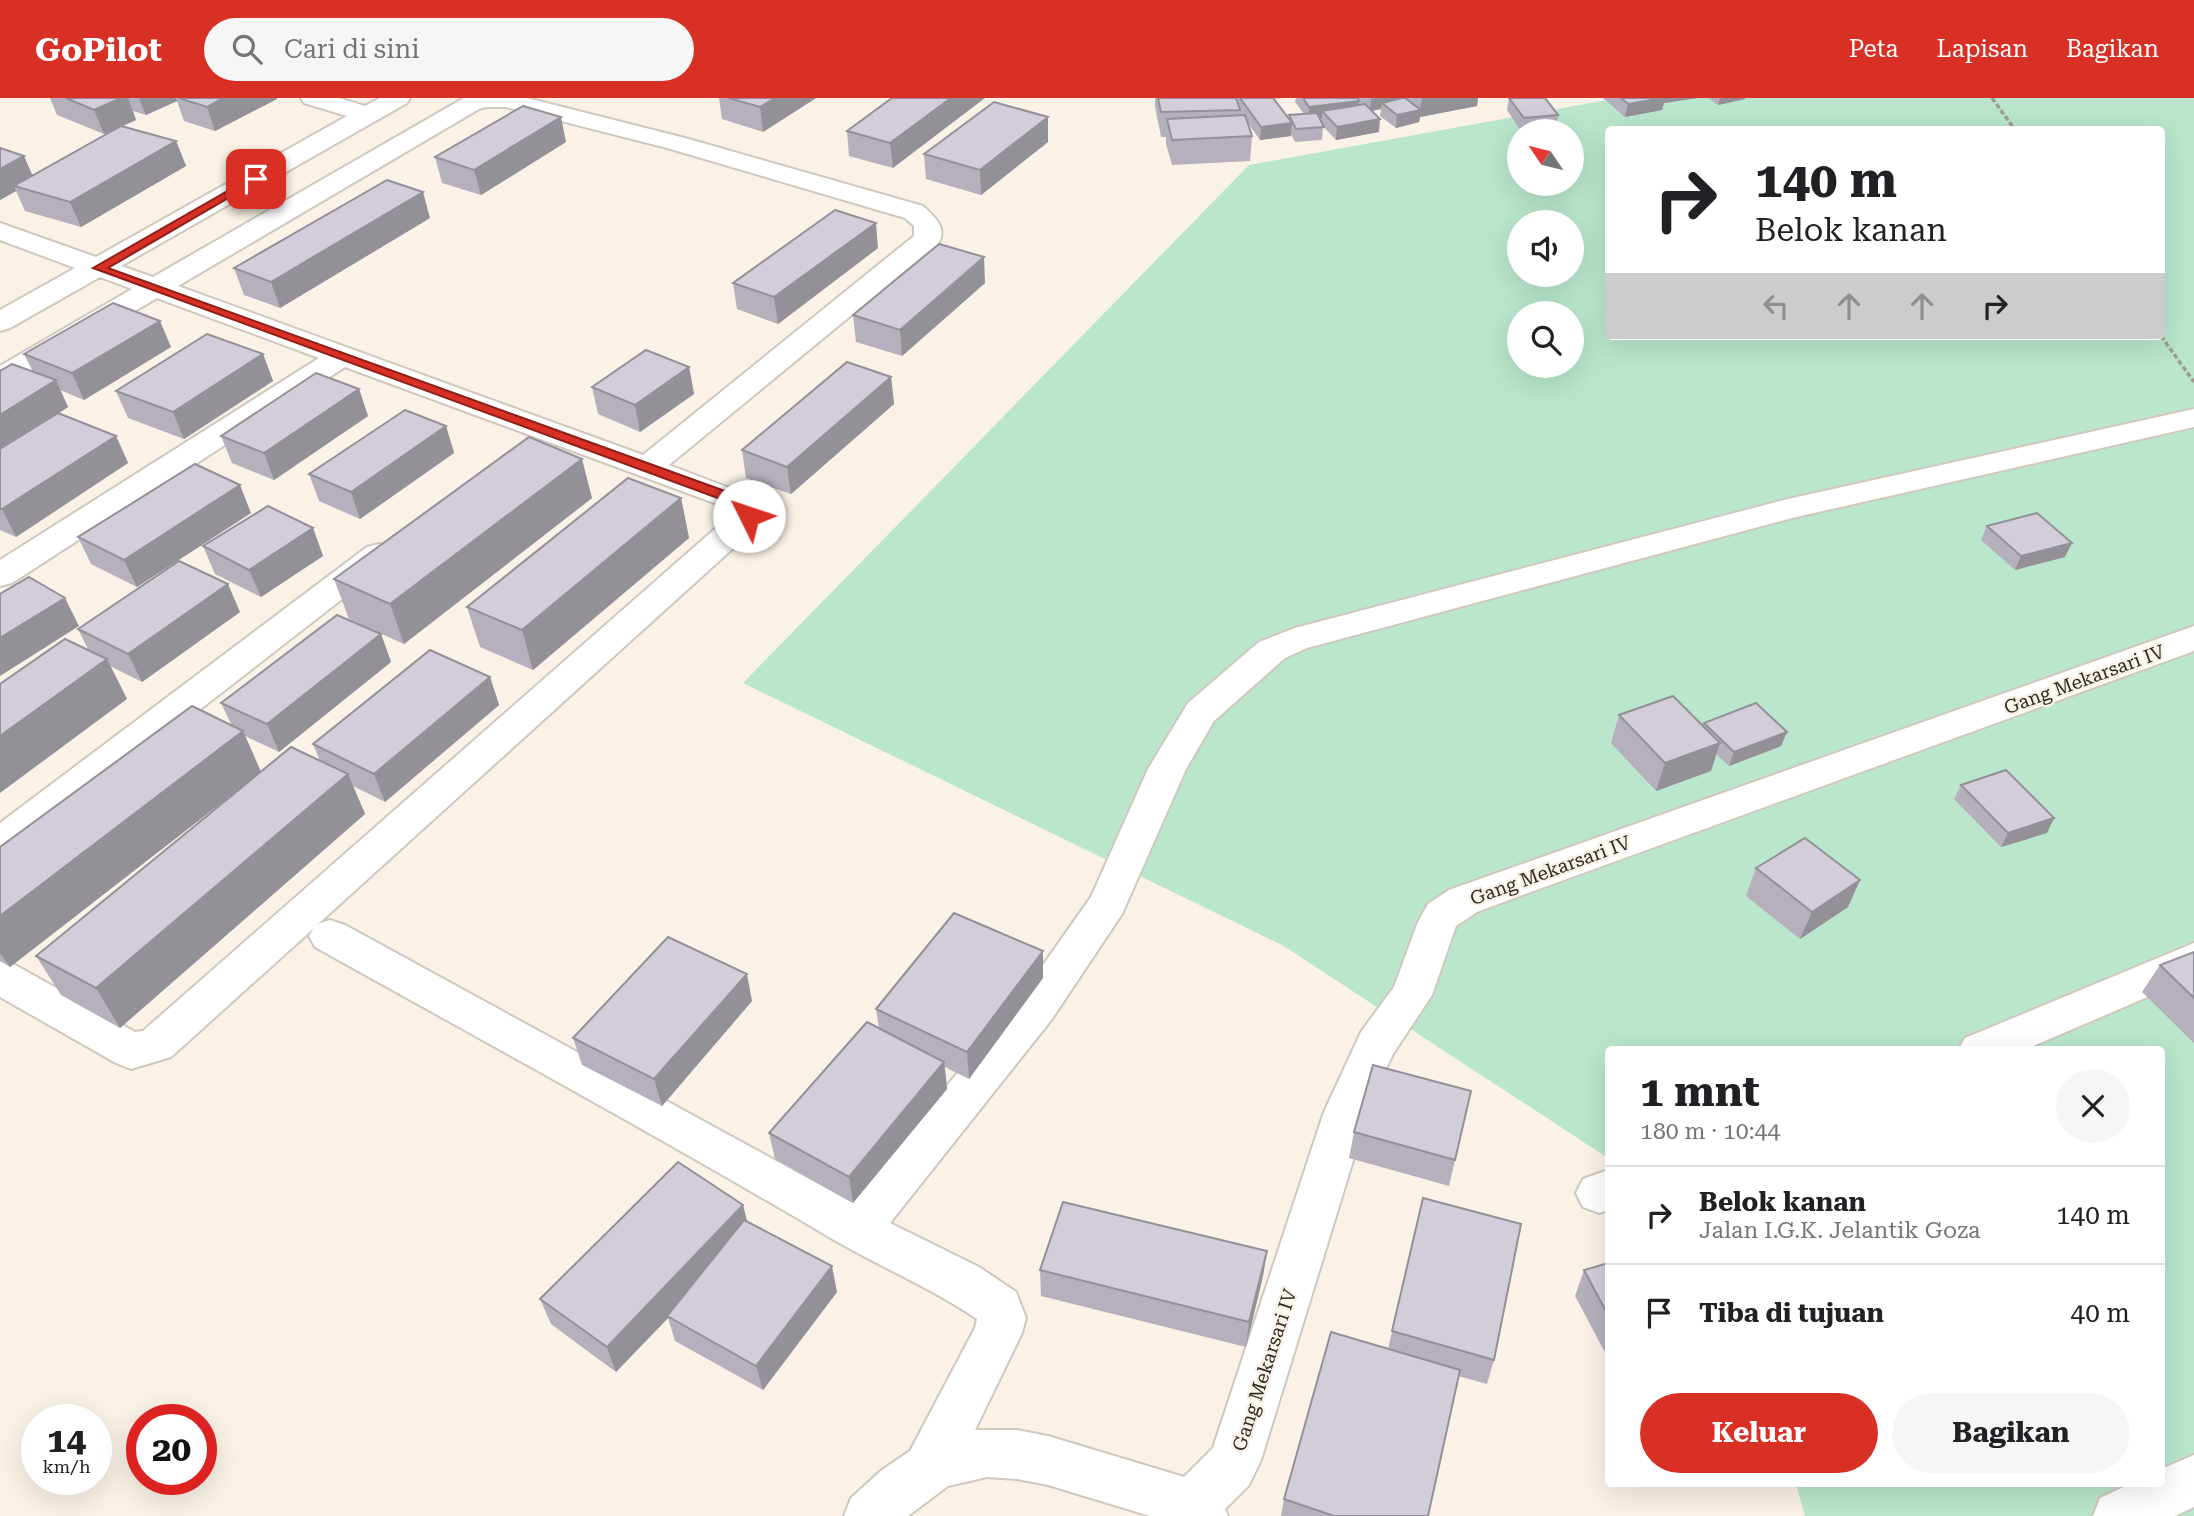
<!DOCTYPE html>
<html lang="id">
<meta charset="utf-8">
<style>
body{margin:0;font-family:"Roboto Serif",serif;background:#f6f6f6;color:#202124;height:100vh;display:flex;flex-direction:column;font-size:26px;white-space:nowrap}
*{box-sizing:border-box;margin:0}
p{font-size:23px;color:#757577}
.icon{flex:none;width:38px;height:38px;fill:none;stroke:currentColor;stroke-width:2;stroke-linecap:round;stroke-linejoin:round}
.map{position:relative;flex:1;overflow:hidden}
.side{position:absolute;left:1605px;top:948px;width:560px;height:441px;display:flex;flex-direction:column;background:#fff;border-radius:7px;box-shadow:0 7px 28px #0002}
.side>*{flex:none}
.hud{position:absolute;left:1605px;top:28px;width:560px;height:214px;border-radius:7px;box-shadow:0 7px 28px #0002;background:#fff;color:#202124;overflow:hidden}
.needle{width:46px;rotate:305deg}
.tools{position:absolute;left:1507px;top:21px;display:grid;gap:14px}
.tools a{display:grid;place-items:center;width:77px;height:77px;border-radius:50%;background:#fff;box-shadow:0 7px 28px #0002;font-size:35px}
.speed{position:absolute;left:21px;top:1306px;display:flex;gap:14px;font-size:35px;font-weight:700;text-align:center}
.speed>*{display:grid;place-content:center;width:91px;height:91px;border-radius:50%;background:#fff;box-shadow:0 7px 28px #0002;line-height:1}
.speed small{font-size:18px;font-weight:400}
.speed .limit{border:10px solid #d22;background:#fff;color:#111}
.pin{position:absolute;display:grid;place-items:center;width:60px;height:60px;color:#fff;margin:-30px;border-radius:14px;box-shadow:0 4px 10px #0006}
.me{position:absolute;width:77px;margin:-38px;rotate:311deg;stroke-linejoin:round;filter:drop-shadow(0 0 5px #0008)}
.turn{display:flex;align-items:center;gap:24px;height:147px;padding:0 35px;font-size:32px}
.turn .icon{width:91px;height:91px;stroke-width:2.5}
.turn b{display:block;font-size:49px;line-height:60px}
.lanes{display:flex;align-items:center;height:66px;padding:0 35px;background:#0003;justify-content:center;gap:35px;direction:ltr}
.lanes .off{opacity:.35}
.round{display:grid;place-items:center;flex:none;width:74px;height:74px;border-radius:37px;background:#f6f6f6}
.summary{display:flex;align-items:center;justify-content:space-between;height:119px;padding:0 35px}
h1{font-size:42px;font-weight:700;line-height:52px}
.primary-button{display:flex;gap:14px;margin-top:auto;padding:14px 35px}
.primary-button a{flex:1;height:80px;border-radius:42px;background:#d93025;color:#fff;font-size:28px;font-weight:700;line-height:80px;text-align:center}
.primary-button a+a{background:#f6f6f6;color:#202124}
ul{padding:0;list-style:none}
li{display:flex;align-items:center;gap:21px;height:98px;padding:0 35px;border-top:2px solid #e0e0e0}
li div{flex:1}
li b{display:block;font-size:26px}
li em{font-style:normal}
header{display:flex;align-items:center;gap:42px;box-sizing:border-box;height:98px;padding:0 35px;background:#d93025;color:#fff}
header strong{font-size:33px}
nav{display:flex;gap:38px;margin-inline-start:auto;font-size:24px}
.search{width:490px;height:63px;background:#f6f6f6;display:flex;align-items:center;gap:18px;box-sizing:border-box;padding:0 24px;border-radius:38px;color:#757577;font-size:26px}
.map>svg:first-child{display:block}
.green{fill:#b9e6cd;fill-rule:evenodd}
.lines{fill:none;stroke-linecap:round;stroke-linejoin:round}
.minor-casing{stroke:#d0c8bc;stroke-width:4}
.path{stroke:#a29d94;stroke-width:3.5;stroke-dasharray:5 2.5;stroke-linecap:butt}
.minor{fill:#fff;fill-rule:evenodd}
.wall{fill:#b5b0bb}
.shaded-wall{fill:#939098}
.building{fill:#d2cdd9;stroke:#939098;stroke-width:2}
.route{fill:#d93025;stroke:#8d1f18;stroke-width:2}
.labels{text-anchor:middle;stroke-width:5;stroke-linejoin:round;paint-order:stroke}
.street-label{font-size:19px;fill:#2c2a25;stroke:#faf2e6}
</style>
<header>
<strong>GoPilot</strong>
<div class="search"><svg class="icon" aria-label="search" viewBox="0 0 24 24"><circle cx="10" cy="10" r="6"/><path d="M15 15l6 6"/></svg>Cari di sini</div>
<nav><a>Peta</a><a>Lapisan</a><a>Bagikan</a></nav>
</header>
<div class="map">
<svg width="2194" height="1418" viewBox="0 0 2194 1418">
<rect width="100%" height="100%" fill="#faf2e6"/>
<!-- green -->
<path class="green" d="M1618,0H2194V1418H1805L1796,1386H2161V952H1608V1060L1282,847L743,585L1249,67ZM1608,32H2161V238H1608ZM1519,33H1572V86H1519ZM1519,124H1572V177H1519ZM1519,215H1572V268H1519Z"/>
<g class="lines">
<!-- minor casing -->
<g class="minor-casing">
<g id="minor">
<path d="M301,0H339L365,8L380,0H410L407,5L121,168L153,179L464,0H527L685,40L923,108C935,119 948,130 938,146L669,367L761,402C767,411 767,416 761,425L318,826L330,822L345,827L851,1104L1022,897L1091,799L1148,671L1188,605L1259,544L1295,530L1788,401L2194,311V329L1792,420L1307,550L1285,560L1214,623L1186,671L1122,816L1052,921L890,1125L979,1169L1016,1194L1026,1220L1022,1235L975,1332H1017L1048,1338L1184,1379L1213,1350L1324,1014L1361,934L1394,889L1418,824L1428,806L1449,792L2194,528V553L1506,803L1477,814L1456,828L1432,897L1393,956L1382,979L1368,1014L1261,1362L1249,1387L1225,1411L1228,1418H1150L1048,1387L1017,1381L987,1379L948,1388L908,1418H844L851,1400L882,1372L910,1353L975,1230L977,1221C930,1189 878,1168 829,1139C660,1039 487,945 315,849L309,838L314,830L171,959L131,971L116,965L0,899V863L15,867L135,934L143,933L733,415L728,410L345,269L12,485L0,488V462L319,260L157,200L11,286L0,289V268L132,191L100,179L10,230L0,233V212L75,170L0,142V125L96,159L347,18L304,5ZM486,9H506L667,50L905,120L914,128V138L643,357L178,188L479,11Z"/>
<path d="M379,446L391,449L396,456L391,463L14,756L0,760V725L367,449Z"/>
<path d="M2194,845V879L2024,952H1958L1965,940Z"/>
<path d="M1608,1072V1112L1599,1115L1583,1109L1576,1095L1583,1081Z"/>
<path d="M2194,1357V1409L2175,1418H2093L2100,1400L2130,1386H2161V1371Z"/>
</g>
</g>
<!-- path -->
<g class="path">
<path d="M1992,0L2015,32"/>
<path d="M2161,238L2194,284"/>
</g>
<!-- minor -->
<use href="#minor" class="minor"/>
</g>
<!-- wall -->
<g class="wall">
<path d="M50,0H277V1L215,33L184,23L177,3L146,17L133,13L136,22L123,28L176,43L186,68L81,129L25,113L16,93L0,102V50L33,77L113,32L104,36L57,17Z"/>
<path d="M719,0H816L763,34L722,21Z"/>
<path d="M892,0L893,70L849,58L847,33Z"/>
<path d="M1155,0H1236L1237,2V0H1284L1274,1L1289,21V17L1304,16L1295,4L1296,0H1397V1L1400,0H1478L1477,8L1420,19L1419,24L1396,30L1380,18L1381,11L1372,13L1379,34L1336,42L1323,28L1322,42L1295,44L1291,36V38L1260,42L1247,24L1252,38L1250,63L1172,67L1166,46V39H1161L1155,8Z"/>
<path d="M1509,0L1558,17L1556,30L1521,33L1507,12Z"/>
<path d="M1603,0H1698L1664,5L1662,12L1625,19Z"/>
<path d="M1708,0H1745V1L1718,7Z"/>
<path d="M1048,19V44L981,97L926,81L924,56Z"/>
<path d="M566,44L481,97L442,85L435,59Z"/>
<path d="M430,120L280,210L244,197L234,170Z"/>
<path d="M878,150L778,226L737,211L733,185Z"/>
<path d="M985,185L902,258L856,244L853,217Z"/>
<path d="M171,249L84,302L60,292L68,309L58,316L116,338L128,365L16,439L0,432V273L33,274L24,256Z"/>
<path d="M263,256L273,283L184,341L128,320L116,293Z"/>
<path d="M689,269L694,296L640,334L598,316L592,289Z"/>
<path d="M891,279L894,306L791,396L746,380L742,352Z"/>
<path d="M359,291L368,318L274,382L232,365L221,338Z"/>
<path d="M446,328L454,355L360,421L319,403L309,376Z"/>
<path d="M592,400L404,546L349,521L334,481Z"/>
<path d="M681,400L689,440L533,572L480,549L467,509Z"/>
<path d="M251,415L137,489L91,466L78,439Z"/>
<path d="M1987,428L2065,459L2015,472L1981,442Z"/>
<path d="M313,430L323,458L261,499L215,476L203,448Z"/>
<path d="M240,514L142,584L110,568L127,601L89,553L78,531Z"/>
<path d="M381,536L391,564L279,654L245,638L261,674L10,869L0,863V749L232,628L221,605Z"/>
<path d="M490,579L499,607L385,704L353,688L365,716L120,930L61,897L36,858L320,663L313,646Z"/>
<path d="M1619,617L1703,628L1704,625L1787,634L1781,648L1729,668L1716,656L1711,673L1656,693L1611,645Z"/>
<path d="M1961,687L2054,720L2047,735L2001,749L1954,701Z"/>
<path d="M1756,770L1860,782L1848,809L1800,841L1746,798Z"/>
<path d="M2194,854V945L2142,894L2160,867Z"/>
<path d="M1043,880L969,981L945,969L947,991L853,1105L775,1061L769,1035L879,930L876,911Z"/>
<path d="M752,903L662,1008L582,967L573,940Z"/>
<path d="M1471,993L1449,1088L1349,1060L1354,1034Z"/>
<path d="M1423,1100L1494,1262L1487,1286L1458,1278L1428,1418H1281L1284,1401L1388,1251Z"/>
<path d="M743,1107L747,1123L837,1194L763,1292L675,1243L668,1220L616,1274L551,1226L540,1201Z"/>
<path d="M1267,1153L1263,1178L1246,1249L1041,1198L1040,1172Z"/>
<path d="M1608,1165V1260L1575,1198L1584,1172Z"/>
</g>
<!-- shaded-wall -->
<g class="shaded-wall">
<path d="M121,0H128L136,22L104,36L94,12Z"/>
<path d="M139,0H176L177,3L146,17Z"/>
<path d="M223,0H277V1L215,33L207,9Z"/>
<path d="M775,0H816L763,34L760,9Z"/>
<path d="M951,0H985L893,70L890,45Z"/>
<path d="M1375,0H1397L1396,8L1382,5L1381,11L1370,13L1371,1Z"/>
<path d="M1422,0H1478L1477,8L1420,19L1419,24L1396,30L1397,17L1420,12Z"/>
<path d="M1663,0H1698L1664,5L1662,12L1625,19L1628,6Z"/>
<path d="M1720,0H1745V1L1718,7Z"/>
<path d="M1359,3L1358,15L1322,13V20L1308,21L1309,9Z"/>
<path d="M561,19L566,44L481,97L474,72Z"/>
<path d="M1048,19V44L981,97L980,72Z"/>
<path d="M1380,21L1379,34L1336,42L1337,29Z"/>
<path d="M1292,25L1291,38L1260,42L1261,29Z"/>
<path d="M176,43L186,68L81,129L70,104Z"/>
<path d="M24,58L35,83L14,88L16,93L0,102V71Z"/>
<path d="M423,94L430,120L280,210L271,184Z"/>
<path d="M876,125L878,150L778,226L774,199Z"/>
<path d="M984,159L985,185L902,258L900,232Z"/>
<path d="M160,223L171,249L84,302L72,275Z"/>
<path d="M263,256L273,283L184,341L173,314Z"/>
<path d="M689,269L694,296L640,334L635,307Z"/>
<path d="M891,279L894,306L791,396L787,369Z"/>
<path d="M56,282L68,309L0,352V317Z"/>
<path d="M359,291L368,318L274,382L264,355Z"/>
<path d="M446,328L454,355L360,421L351,394Z"/>
<path d="M116,338L128,365L16,439L2,411Z"/>
<path d="M582,361L592,400L404,546L390,506Z"/>
<path d="M240,387L251,415L137,489L124,462Z"/>
<path d="M681,400L689,440L533,572L522,532Z"/>
<path d="M313,430L323,458L261,499L249,472Z"/>
<path d="M2072,445L2065,459L2015,472L2021,458Z"/>
<path d="M228,486L240,514L142,584L128,556Z"/>
<path d="M65,500L79,528L0,578V540Z"/>
<path d="M381,536L391,564L279,654L267,626Z"/>
<path d="M107,561L127,601L0,695V638Z"/>
<path d="M490,579L499,607L385,704L374,676Z"/>
<path d="M243,633L261,674L10,869L0,855V818Z"/>
<path d="M1787,634L1781,648L1729,668L1734,654Z"/>
<path d="M1720,645L1711,673L1656,693L1665,665Z"/>
<path d="M348,676L365,716L120,930L96,890Z"/>
<path d="M2054,720L2047,735L2001,749L2008,735Z"/>
<path d="M1860,782L1848,809L1800,841L1812,814Z"/>
<path d="M1043,853V880L969,981L967,954Z"/>
<path d="M747,876L752,903L662,1008L654,981Z"/>
<path d="M944,964L947,991L853,1105L849,1079Z"/>
<path d="M743,1107L749,1133L667,1218L668,1220L616,1274L607,1249Z"/>
<path d="M1267,1153L1263,1178L1246,1249L1249,1224Z"/>
<path d="M832,1168L837,1194L763,1292L756,1268Z"/>
</g>
<!-- building -->
<g class="building">
<path d="M66,0H121L94,12Z"/>
<path d="M179,0H223L207,9Z"/>
<path d="M729,0H775L760,9Z"/>
<path d="M892,0H951L890,45L847,33Z"/>
<path d="M1158,0H1236L1240,12L1161,14Z"/>
<path d="M1240,0H1273L1292,25L1261,29Z"/>
<path d="M1303,0H1357L1359,3L1309,9Z"/>
<path d="M1402,0H1405L1421,12L1397,17L1382,5Z"/>
<path d="M1509,0H1545L1558,17L1524,20Z"/>
<path d="M1621,0H1664L1628,6Z"/>
<path d="M994,4L1048,19L980,72L924,56Z"/>
<path d="M1365,6L1380,21L1337,29L1322,13Z"/>
<path d="M523,8L561,19L474,72L435,59Z"/>
<path d="M1317,15L1324,29L1296,31L1289,17Z"/>
<path d="M1245,17L1252,38L1172,42L1167,21Z"/>
<path d="M121,28L176,43L70,104L14,88Z"/>
<path d="M0,50L24,58L0,71Z"/>
<path d="M387,82L423,94L271,184L234,170Z"/>
<path d="M835,112L876,125L774,199L733,185Z"/>
<path d="M939,146L984,159L900,232L853,217Z"/>
<path d="M113,205L160,223L72,275L24,256Z"/>
<path d="M207,236L263,256L173,314L116,293Z"/>
<path d="M646,252L689,269L635,307L592,289Z"/>
<path d="M847,264L891,279L787,369L742,352Z"/>
<path d="M12,266L56,282L0,317V273Z"/>
<path d="M316,275L359,291L264,355L221,338Z"/>
<path d="M405,312L446,328L351,394L309,376Z"/>
<path d="M58,315L116,338L2,411H0V351Z"/>
<path d="M529,339L582,361L390,506L334,481Z"/>
<path d="M195,366L240,387L124,462L78,439Z"/>
<path d="M628,380L681,400L522,532L467,509Z"/>
<path d="M268,408L313,430L249,472L203,448Z"/>
<path d="M2037,415L2072,445L2021,458L1987,428Z"/>
<path d="M179,463L228,486L128,556L78,531Z"/>
<path d="M29,479L65,500L0,540V496Z"/>
<path d="M337,517L381,536L267,626L221,605Z"/>
<path d="M65,541L107,561L0,638V586Z"/>
<path d="M430,552L490,579L374,676L313,646Z"/>
<path d="M1673,598L1720,645L1665,665L1619,617Z"/>
<path d="M1756,605L1787,634L1734,654L1704,625Z"/>
<path d="M192,608L243,633L0,818V749Z"/>
<path d="M291,649L348,676L96,890L36,858Z"/>
<path d="M2006,672L2054,720L2008,735L1961,687Z"/>
<path d="M1805,740L1860,782L1812,814L1756,770Z"/>
<path d="M954,815L1043,853L967,954L876,911Z"/>
<path d="M668,839L747,876L654,981L573,940Z"/>
<path d="M2194,854V900L2160,867Z"/>
<path d="M867,924L944,964L849,1079L769,1035Z"/>
<path d="M1373,967L1471,993L1455,1062L1354,1034Z"/>
<path d="M678,1064L743,1107L607,1249L540,1201Z"/>
<path d="M1423,1100L1521,1126L1494,1262L1392,1233Z"/>
<path d="M1063,1104L1267,1153L1249,1224L1040,1172Z"/>
<path d="M744,1122L832,1168L756,1268L667,1218Z"/>
<path d="M1608,1165V1217L1584,1172Z"/>
<path d="M1331,1234L1460,1272L1428,1418H1334L1284,1401Z"/>
</g>
<!-- route -->
<path class="route" d="M252,79L261,81L108,170L744,400L755,409L754,421H744L742,411L734,406L93,170Z"/>
<g class="labels">
<!-- street labels -->
<g class="street-label">
<text transform="translate(2084 581) rotate(-20)" y="7">Gang Mekarsari IV</text>
<text transform="translate(1550 772) rotate(-20)" y="7">Gang Mekarsari IV</text>
<text transform="translate(1264 1272) rotate(-72)" y="7">Gang Mekarsari IV</text>
</g>
</g>
</svg>
<div class="tools">
<a><svg class="needle" viewBox="-14 -14 28 28"><path d="M0-13l5 13h-10z" fill="#e53935"/><path d="M0 13l5-13h-10z" fill="#757577"/></svg></a>
<a><svg class="icon" aria-label="sound" viewBox="0 0 24 24"><path d="M4 9h4l5-4v14l-5-4H4zM17 9q2 3 0 6"/></svg></a>
<a><svg class="icon" aria-label="search" viewBox="0 0 24 24"><circle cx="10" cy="10" r="6"/><path d="M15 15l6 6"/></svg></a>
</div>
<div class="speed"><div>14<small>km/h</small></div><div class="limit">20</div></div>
<div class="pin" style="left:256px;top:81px;background:#d93025"><svg class="icon" aria-label="arrive" viewBox="0 0 24 24"><path d="M6 21V4h12l-3 4 3 4H6"/></svg></div>
<svg class="me" style="left:749px;top:418px" viewBox="-20 -20 40 40"><circle r="19" fill="#fff"/><path d="M0-13L10 11 0 6-10 11z" fill="#d93025"/></svg>
<div class="hud">
<div class="turn"><svg class="icon" aria-label="right" viewBox="0 0 24 24"><path d="M7 20v-9h11M14 6l5 5-5 5"/></svg><div><b>140 m</b>Belok kanan</div></div>
<div class="lanes"><svg class="icon off" aria-label="left" viewBox="0 0 24 24"><path d="M17 20v-9H6M10 6l-5 5 5 5"/></svg><svg class="icon off" aria-label="ahead" viewBox="0 0 24 24"><path d="M12 20V5M6 11l6-6 6 6"/></svg><svg class="icon off" aria-label="ahead" viewBox="0 0 24 24"><path d="M12 20V5M6 11l6-6 6 6"/></svg><svg class="icon" aria-label="right" viewBox="0 0 24 24"><path d="M7 20v-9h11M14 6l5 5-5 5"/></svg></div>
</div>
<section class="side">
<div class="summary"><div><h1>1 mnt</h1><p>180 m · 10:44</p></div><a class="round"><svg class="icon" aria-label="close" viewBox="0 0 24 24"><path d="M6 6l12 12M18 6L6 18"/></svg></a></div>
<ul>
<li><svg class="icon" aria-label="right" viewBox="0 0 24 24"><path d="M7 20v-9h11M14 6l5 5-5 5"/></svg><div><b>Belok kanan</b><p>Jalan I.G.K. Jelantik Goza</p></div><em>140 m</em></li>
<li><svg class="icon" aria-label="arrive" viewBox="0 0 24 24"><path d="M6 21V4h12l-3 4 3 4H6"/></svg><div><b>Tiba di tujuan</b></div><em>40 m</em></li>
</ul>
<div class="primary-button"><a>Keluar</a><a>Bagikan</a></div>
</section>
</div>
